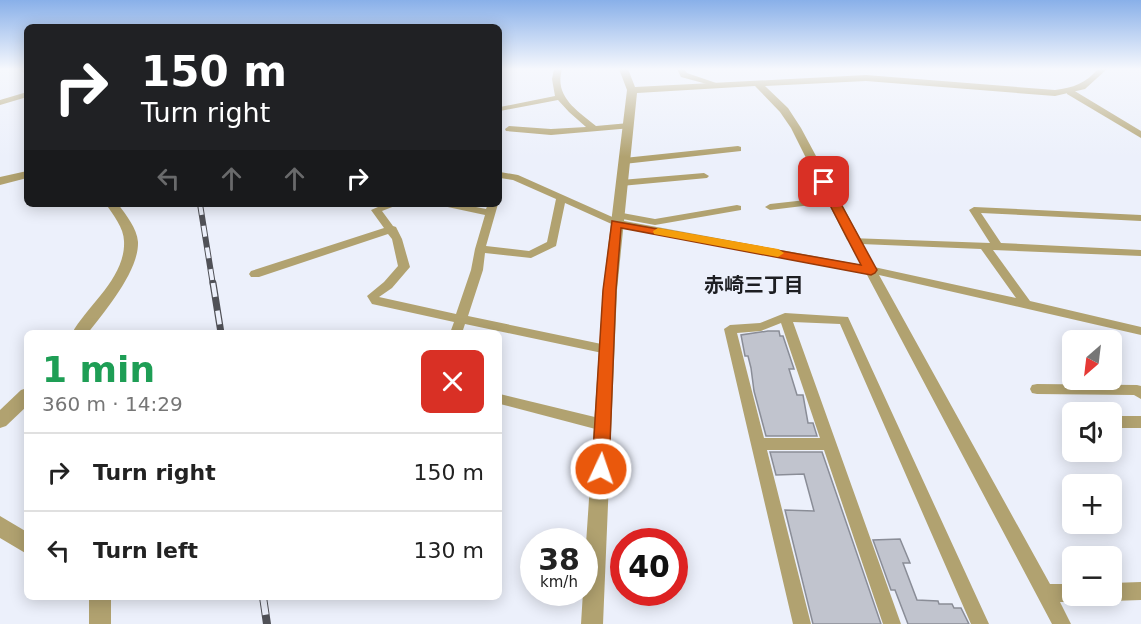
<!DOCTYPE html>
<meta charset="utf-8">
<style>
body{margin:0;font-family:"DejaVu Sans","Noto Sans JP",sans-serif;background:#f6f6f6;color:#222;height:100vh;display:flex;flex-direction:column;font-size:22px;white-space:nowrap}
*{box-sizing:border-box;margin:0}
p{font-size:20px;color:#767676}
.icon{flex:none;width:33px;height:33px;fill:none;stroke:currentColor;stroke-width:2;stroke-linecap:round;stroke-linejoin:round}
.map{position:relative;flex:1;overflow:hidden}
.sheet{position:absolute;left:24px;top:330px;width:478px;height:270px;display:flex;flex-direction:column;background:#fff;border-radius:9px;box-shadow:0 3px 15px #0003}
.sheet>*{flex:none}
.hud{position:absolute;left:24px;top:24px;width:478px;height:183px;border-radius:9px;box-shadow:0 3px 15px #0003;background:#202124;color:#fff;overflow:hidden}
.needle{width:39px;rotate:208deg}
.controls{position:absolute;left:1062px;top:330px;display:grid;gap:12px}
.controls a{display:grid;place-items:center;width:60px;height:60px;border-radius:9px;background:#fff;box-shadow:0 3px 15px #0003;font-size:30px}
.speed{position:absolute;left:520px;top:528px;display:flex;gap:12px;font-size:30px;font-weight:700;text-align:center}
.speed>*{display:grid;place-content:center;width:78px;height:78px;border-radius:50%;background:#fff;box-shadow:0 3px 15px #0003;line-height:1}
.speed small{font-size:15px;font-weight:400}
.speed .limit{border:9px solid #d22;background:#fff;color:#111}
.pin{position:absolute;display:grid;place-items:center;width:51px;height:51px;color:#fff;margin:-26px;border-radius:12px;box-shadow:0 3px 9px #0006}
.me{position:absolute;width:66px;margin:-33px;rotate:3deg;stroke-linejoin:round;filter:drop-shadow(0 0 4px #0008)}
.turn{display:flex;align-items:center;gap:21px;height:126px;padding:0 18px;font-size:27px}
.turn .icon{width:78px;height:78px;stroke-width:2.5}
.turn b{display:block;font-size:42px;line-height:51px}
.lanes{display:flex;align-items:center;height:57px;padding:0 18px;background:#0003;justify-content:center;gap:30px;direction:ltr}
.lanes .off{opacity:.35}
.round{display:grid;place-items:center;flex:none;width:63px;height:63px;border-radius:9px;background:#f6f6f6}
.head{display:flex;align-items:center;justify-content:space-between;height:102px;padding:0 18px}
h1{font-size:36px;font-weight:700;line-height:45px;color:#1e9e55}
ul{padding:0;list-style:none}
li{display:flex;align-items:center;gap:18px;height:78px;padding:0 18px;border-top:2px solid #e0e0e0}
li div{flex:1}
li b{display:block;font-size:22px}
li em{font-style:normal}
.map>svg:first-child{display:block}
.building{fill:#c1c4ce;stroke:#8a8d97;stroke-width:1.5}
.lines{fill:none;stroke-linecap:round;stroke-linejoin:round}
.minor{fill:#b1a270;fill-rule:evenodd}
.tertiary{fill:#b1a270;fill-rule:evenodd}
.rail-far2-casing{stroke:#505157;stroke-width:6}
.rail-far1-casing{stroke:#505157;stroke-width:7}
.rail-casing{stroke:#505157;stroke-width:8}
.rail-far2{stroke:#ecf0fb;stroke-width:4;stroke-dasharray:11;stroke-linecap:butt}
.rail-far1{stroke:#ecf0fb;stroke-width:4.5;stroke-dasharray:14;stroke-linecap:butt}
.rail{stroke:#ecf0fb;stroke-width:6;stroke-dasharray:18;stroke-linecap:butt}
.route{fill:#ea580c;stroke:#983908;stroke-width:1.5}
.slow{fill:#f59e0b}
.labels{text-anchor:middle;stroke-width:4.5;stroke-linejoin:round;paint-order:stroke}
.neighbourhood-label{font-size:20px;font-weight:bold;fill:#1d1e22;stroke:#ecf0fb}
</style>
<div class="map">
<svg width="1141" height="624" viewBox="0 0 1141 624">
<rect width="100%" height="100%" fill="#ecf0fb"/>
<!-- building -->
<g class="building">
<path d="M768,331H779L780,336H783L794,369H789L797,395H803L808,423H813L817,436H766L754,391L751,368L748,356H745L741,335Z"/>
<path d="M770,452H822L881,624H813L785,510L814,511L804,474L776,475Z"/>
<path d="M900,539L910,563H903L917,600L938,601L939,604H952L954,608H961L969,624H908L895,590H891L873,540Z"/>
</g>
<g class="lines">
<!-- minor -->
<g class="minor">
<path d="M18,69H26L27,75Z"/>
<path d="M554,69H562C554,97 577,110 596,126L629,123L633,126L632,128L551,135L506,131L505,129L509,126L551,129L586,127L569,112L558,100L500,111V107L555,96L552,79Z"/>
<path d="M677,69H684L687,73L722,85L718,87L681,77Z"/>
<path d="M1067,90H1073L1141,131V138L1067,94Z"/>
<path d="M27,92V97L0,105V100Z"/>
<path d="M738,146L741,147V151L624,164L619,161L624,158Z"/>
<path d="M500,172L518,175L619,220L862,265L849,240L850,238L990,243L969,210L974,207L1141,215V221L981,213L1001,243L1141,250V256L993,250L1030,301L1141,327V335L879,275L1050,584H1072V596H1080L1078,599L1072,602H1060L1071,624H1052L866,273L616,226L565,203L556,246L531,258L485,253L483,270L468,316L611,346L613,349L611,352L607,354L465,324L462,333H450L454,322L372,304L367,296L384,282L398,266L392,239L388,234L259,277H251L249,274L251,271L384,228L371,210L385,204H400L382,211L393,226L396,227L402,239L410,267L392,288L379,297L456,314L471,270L475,249L485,215L443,206L441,204H461L486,209L488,204H498L486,246L529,251L547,242L556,199L513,180L500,178ZM861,244L981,249L1016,298L874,267Z"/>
<path d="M704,173L709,176L707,178L621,186L616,183L621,180Z"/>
<path d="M833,197L838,200L836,202L770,210L765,207L770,204Z"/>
<path d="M737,205L741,206V210L655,225L617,218L612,215L617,212L655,219Z"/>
<path d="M785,313L848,317L989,624H971L840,324L793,322L901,624H883L824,450H767L811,624H793L724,329L730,325L760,323ZM781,323L820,438H764L737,333L761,331Z"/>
<path d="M1037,384L1137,385L1141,386V399L1134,395L1037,394L1032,393L1030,389L1032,385Z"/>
<path d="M500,394L603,419L608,421L610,425L608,429L603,431L500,404Z"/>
<rect x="1112" y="416" width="29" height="12"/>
<path d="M1141,582V600L1112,601L1106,598L1105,596H1112V583Z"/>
</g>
<!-- tertiary -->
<g class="tertiary">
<path d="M619,69H628L635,87L866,75L1055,90C1073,88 1086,83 1098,69H1107L1085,89L1055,96L866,81L765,86L788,108L801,128L861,240L854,244L847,240L791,128L780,112L755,86L637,93L617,290L603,624H581L583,592H585V559L603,290L627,90Z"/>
<path d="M27,171V178L0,185V177Z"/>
<path d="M106,204H118C126,215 137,228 138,242C139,271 105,311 88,333H72C88,305 126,277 124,241C124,228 113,215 106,204Z"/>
<path d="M27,388V406L6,426L0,428V410L21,390Z"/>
<path d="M0,516L27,532V554L0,538Z"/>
<rect x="89" y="597" width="22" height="27"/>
</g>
<!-- rail-far2 casing -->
<g class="rail-far2-casing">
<path id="rail-far2" d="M200,204L213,285"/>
</g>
<!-- rail-far1 casing -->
<g class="rail-far1-casing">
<path id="rail-far1" d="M213,283L221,333"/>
</g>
<!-- rail casing -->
<g class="rail-casing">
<path id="rail" d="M263,597L267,624"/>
</g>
<!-- rail-far2 -->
<use href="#rail-far2" class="rail-far2"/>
<!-- rail-far1 -->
<use href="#rail-far1" class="rail-far1"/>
<!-- rail -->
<use href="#rail" class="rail"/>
</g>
<!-- sky -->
<linearGradient id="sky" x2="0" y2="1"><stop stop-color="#89b0e9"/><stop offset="0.44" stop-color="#f6f8fd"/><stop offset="1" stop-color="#f6f8fd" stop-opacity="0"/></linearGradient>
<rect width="1141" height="157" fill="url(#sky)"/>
<!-- route -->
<path class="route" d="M824,179L829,182L877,270L875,273L871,275L621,228L616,290L609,469L607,474L601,477L595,474L592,469L603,290L612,221L861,265L818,182Z"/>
<!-- slow -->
<path class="slow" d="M658,228L778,249L784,253L778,257L654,234L653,231Z"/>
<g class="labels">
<!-- neighbourhood labels -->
<g class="neighbourhood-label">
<text x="754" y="292">赤崎三丁目</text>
</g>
</g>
</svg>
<div class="controls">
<a><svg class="needle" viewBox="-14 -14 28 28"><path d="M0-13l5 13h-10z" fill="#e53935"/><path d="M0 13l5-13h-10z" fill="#767676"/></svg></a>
<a><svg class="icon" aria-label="sound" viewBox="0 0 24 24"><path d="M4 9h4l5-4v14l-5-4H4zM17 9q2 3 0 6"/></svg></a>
<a>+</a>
<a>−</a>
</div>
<div class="speed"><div>38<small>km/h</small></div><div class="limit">40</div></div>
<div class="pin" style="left:824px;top:182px;background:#d93025"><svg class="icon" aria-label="arrive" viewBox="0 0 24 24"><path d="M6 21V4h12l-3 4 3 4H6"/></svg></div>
<svg class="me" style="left:601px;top:469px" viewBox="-20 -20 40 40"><circle r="17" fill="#ea580c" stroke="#fff" stroke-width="3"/><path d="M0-11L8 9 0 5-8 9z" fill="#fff"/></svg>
<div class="hud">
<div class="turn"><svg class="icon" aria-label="right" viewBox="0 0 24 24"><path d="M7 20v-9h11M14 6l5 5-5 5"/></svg><div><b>150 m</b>Turn right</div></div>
<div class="lanes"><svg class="icon off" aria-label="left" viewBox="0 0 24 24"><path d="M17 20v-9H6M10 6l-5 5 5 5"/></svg><svg class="icon off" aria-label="ahead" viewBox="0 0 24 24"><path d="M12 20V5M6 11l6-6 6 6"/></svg><svg class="icon off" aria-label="ahead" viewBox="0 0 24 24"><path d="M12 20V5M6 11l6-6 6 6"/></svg><svg class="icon" aria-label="right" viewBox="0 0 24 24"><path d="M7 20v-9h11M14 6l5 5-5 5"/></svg></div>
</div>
<section class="sheet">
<div class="head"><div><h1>1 min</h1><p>360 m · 14:29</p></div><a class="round" style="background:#d93025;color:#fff"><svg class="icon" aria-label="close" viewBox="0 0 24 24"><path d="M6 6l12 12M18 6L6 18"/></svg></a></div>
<ul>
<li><svg class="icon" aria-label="right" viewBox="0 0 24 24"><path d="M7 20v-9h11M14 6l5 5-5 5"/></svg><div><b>Turn right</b></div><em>150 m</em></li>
<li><svg class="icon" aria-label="left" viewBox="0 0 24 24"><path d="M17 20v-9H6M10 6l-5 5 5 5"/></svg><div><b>Turn left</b></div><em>130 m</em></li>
</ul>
</section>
</div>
